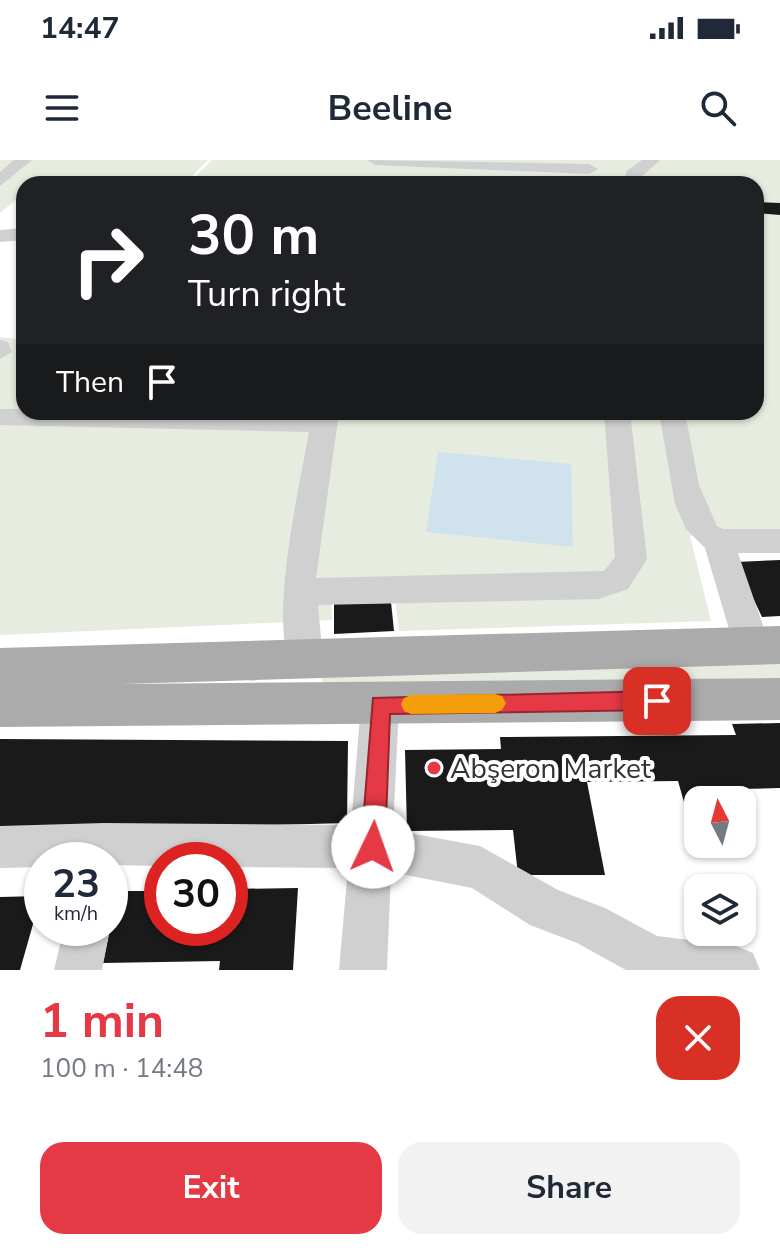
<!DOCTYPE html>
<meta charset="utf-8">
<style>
body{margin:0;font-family:"Nunito Sans",sans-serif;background:#f2f2f3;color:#1f2937;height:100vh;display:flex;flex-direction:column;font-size:30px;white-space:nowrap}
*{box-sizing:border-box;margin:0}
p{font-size:26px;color:#747a83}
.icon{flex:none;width:44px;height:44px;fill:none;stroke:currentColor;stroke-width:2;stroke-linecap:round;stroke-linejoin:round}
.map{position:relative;height:810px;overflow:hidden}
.drawer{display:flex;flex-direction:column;background:#fff;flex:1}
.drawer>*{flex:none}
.guide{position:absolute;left:16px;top:16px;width:748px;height:244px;border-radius:24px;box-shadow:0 2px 6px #0004;background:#202124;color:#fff;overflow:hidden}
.needle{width:52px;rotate:354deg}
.fabs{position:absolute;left:684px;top:626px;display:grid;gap:16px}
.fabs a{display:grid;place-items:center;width:72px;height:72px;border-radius:16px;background:#fff;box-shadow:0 2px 6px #0004;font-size:40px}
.speed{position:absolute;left:24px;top:682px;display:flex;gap:16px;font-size:40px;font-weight:700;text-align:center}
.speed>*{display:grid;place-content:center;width:104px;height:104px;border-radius:50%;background:#fff;box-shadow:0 2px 6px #0004;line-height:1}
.speed small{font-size:20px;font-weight:400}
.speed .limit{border:12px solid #d22;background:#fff;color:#111}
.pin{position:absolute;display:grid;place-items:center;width:68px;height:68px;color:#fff;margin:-34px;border-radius:16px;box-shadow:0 4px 12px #0006}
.me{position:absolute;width:88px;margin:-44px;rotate:3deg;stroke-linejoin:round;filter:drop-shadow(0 0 6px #0008)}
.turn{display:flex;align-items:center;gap:28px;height:168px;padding:0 40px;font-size:36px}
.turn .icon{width:104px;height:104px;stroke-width:2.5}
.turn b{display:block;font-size:56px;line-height:68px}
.then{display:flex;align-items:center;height:76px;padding:0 40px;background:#0003;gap:16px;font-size:30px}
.round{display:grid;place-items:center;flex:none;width:84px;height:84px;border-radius:24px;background:#f2f2f3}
.head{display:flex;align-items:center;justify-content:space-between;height:136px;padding:0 40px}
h1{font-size:48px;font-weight:700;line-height:60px;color:#e63946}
.action{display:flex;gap:16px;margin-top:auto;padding:16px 40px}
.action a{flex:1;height:92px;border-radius:24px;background:#e63946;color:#fff;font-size:32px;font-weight:700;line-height:92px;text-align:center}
.action a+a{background:#f2f2f3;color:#1f2937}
.status{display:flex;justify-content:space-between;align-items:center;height:56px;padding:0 40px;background:#fff;direction:ltr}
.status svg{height:22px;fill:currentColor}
header{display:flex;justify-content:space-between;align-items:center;height:104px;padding:0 40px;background:#fff;font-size:36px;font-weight:700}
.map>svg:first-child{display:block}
.green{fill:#e6ecdf}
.water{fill:#cfe2ee}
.building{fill:#1a1a1a}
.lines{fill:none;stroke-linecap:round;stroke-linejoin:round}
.minor{fill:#d0d0d0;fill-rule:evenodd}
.major{fill:#ababab;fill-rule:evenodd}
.route{fill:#e63946;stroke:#96252e;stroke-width:2}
.slow{fill:#f59e0b}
.poi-dot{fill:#e63946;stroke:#fff;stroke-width:3}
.labels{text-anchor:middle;stroke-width:8;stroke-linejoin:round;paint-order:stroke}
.near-poi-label{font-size:28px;fill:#333;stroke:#fff;text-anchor:start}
</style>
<div class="status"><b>14:47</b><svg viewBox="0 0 49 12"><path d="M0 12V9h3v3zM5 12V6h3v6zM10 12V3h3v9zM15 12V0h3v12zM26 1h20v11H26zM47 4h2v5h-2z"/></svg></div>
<header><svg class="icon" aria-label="menu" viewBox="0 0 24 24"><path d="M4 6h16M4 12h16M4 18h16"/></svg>Beeline<svg class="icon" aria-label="search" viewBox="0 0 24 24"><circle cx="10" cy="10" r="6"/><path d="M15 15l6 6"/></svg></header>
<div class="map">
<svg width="780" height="810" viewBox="0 0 780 810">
<rect width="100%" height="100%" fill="#fff"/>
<!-- green -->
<g class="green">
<path d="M0,0H208L184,24H24V33L0,53Z"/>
<path d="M212,0H780V371L690,376L711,461L399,471L395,439L331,442L332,460L0,475V177L24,180V252H756V24H188Z"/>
<path d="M780,496V524L331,530L321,519L332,509Z"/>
</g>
<!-- water -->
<path class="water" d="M438,292L571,304L573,387L426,372Z"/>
<!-- building -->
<g class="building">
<path d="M756,42L780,43V55L756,53Z"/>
<path d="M780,400V456L762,457L736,402Z"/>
<path d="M391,442L394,471L334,474V444Z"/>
<path d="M780,563V628L740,629L755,673H742V640H698V674H693L678,621L587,622L605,715H518L513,670L407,671L405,590L501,589L500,577L736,575L732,564Z"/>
<path d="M0,579L348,581L347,663L0,672Z"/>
<path d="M298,728L293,810H219L220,801L103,803L118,731H162V768H230V729Z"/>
<path d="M41,736L20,810H0V737Z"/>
</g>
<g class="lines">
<!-- minor -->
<g class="minor">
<path d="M14,0H32L0,26V12Z"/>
<path d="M367,0L589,4L598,9L589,14L375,5Z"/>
<path d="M642,0H660L641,17L640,24H622L627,11Z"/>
<path d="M24,68V80L0,82V70Z"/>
<path d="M0,180L8,182L12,192L0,199Z"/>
<path d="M0,249H24V252L312,255L313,252H339L316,418L604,411L615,397L604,252H630L647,399L628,429L599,439L318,445L323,500L318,511L305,515L292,511C268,459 299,330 309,272L0,265Z"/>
<path d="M659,252H685L699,325L717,366L723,369H780V393H738L770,486L764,497L752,501L740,497L734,486L705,388L686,369L675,344Z"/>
<path d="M380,528L393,533L399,545L393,670L480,686L558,730L605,748L657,776L736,786L753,793L760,810H626L577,783L530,765L472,728L391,712L387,810H339L348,708L230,707V700H162V706L110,705V700H42V707L0,708V666L104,663L351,665L361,545L367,533Z"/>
<path d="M64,768H110L102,810H54Z"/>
</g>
<!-- major -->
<path class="major" d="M780,466V504L122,524L780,518V560L0,567V488Z"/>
</g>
<!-- route -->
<path class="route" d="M657,531L664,534L668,541L664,548L657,550L390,554L385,687L381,695L373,699L364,695L361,687L373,538Z"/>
<!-- slow -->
<path class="slow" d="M495,534L502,536L506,543L502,550L495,553L411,554L404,551L401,544L404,538L411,535Z"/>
<!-- markers -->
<circle class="poi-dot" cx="434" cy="608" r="8"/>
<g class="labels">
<!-- near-poi labels -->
<g class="near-poi-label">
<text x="450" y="618">Abşeron Market</text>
</g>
</g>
</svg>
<div class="fabs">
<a><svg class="needle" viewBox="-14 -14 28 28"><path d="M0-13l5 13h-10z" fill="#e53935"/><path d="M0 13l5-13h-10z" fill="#747a83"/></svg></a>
<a><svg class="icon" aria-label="layers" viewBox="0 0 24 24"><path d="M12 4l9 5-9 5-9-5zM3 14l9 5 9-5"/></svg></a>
</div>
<div class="speed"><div>23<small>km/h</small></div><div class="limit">30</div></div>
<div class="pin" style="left:657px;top:541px;background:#d93025"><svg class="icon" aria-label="arrive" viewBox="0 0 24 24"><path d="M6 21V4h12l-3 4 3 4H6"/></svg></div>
<svg class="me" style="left:373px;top:687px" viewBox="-20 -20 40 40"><circle r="19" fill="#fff"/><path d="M0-13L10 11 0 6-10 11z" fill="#e63946"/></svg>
<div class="guide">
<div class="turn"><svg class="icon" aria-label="right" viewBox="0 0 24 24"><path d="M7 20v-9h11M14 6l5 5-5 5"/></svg><div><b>30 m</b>Turn right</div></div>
<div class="then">Then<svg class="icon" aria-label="arrive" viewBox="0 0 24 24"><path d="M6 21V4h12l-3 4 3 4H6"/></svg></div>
</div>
</div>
<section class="drawer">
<div class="head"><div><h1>1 min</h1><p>100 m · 14:48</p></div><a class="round" style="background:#d93025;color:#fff"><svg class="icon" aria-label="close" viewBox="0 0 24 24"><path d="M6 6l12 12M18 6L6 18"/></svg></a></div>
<div class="action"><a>Exit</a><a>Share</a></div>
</section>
